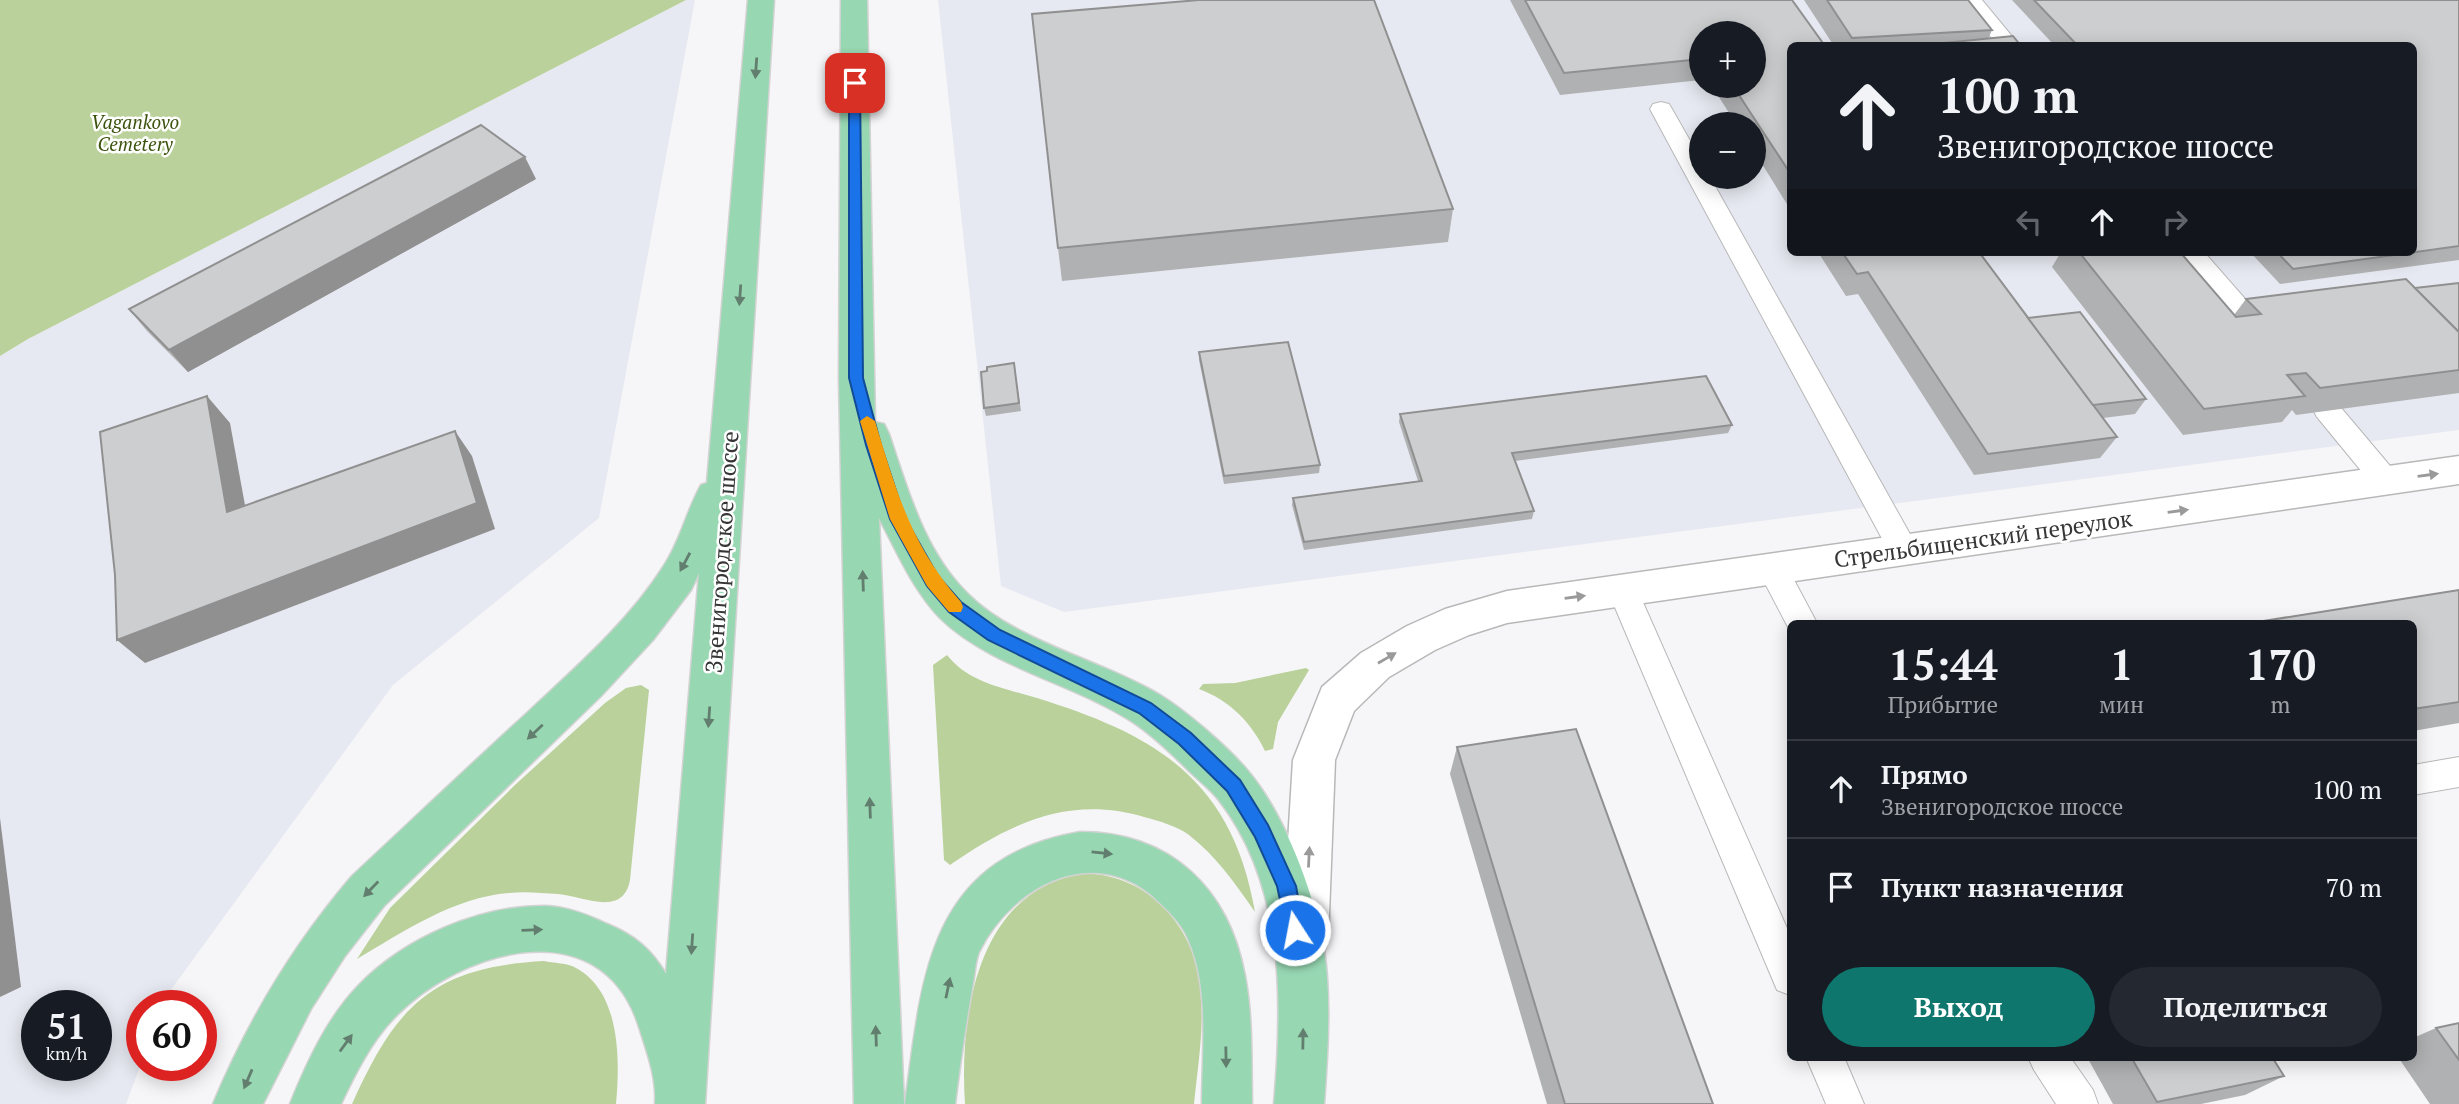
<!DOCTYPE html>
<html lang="ru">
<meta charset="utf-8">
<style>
body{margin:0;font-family:"PT Serif",serif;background:#242831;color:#f1f3f6;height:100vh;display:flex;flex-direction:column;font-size:26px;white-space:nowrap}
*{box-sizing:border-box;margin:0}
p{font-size:23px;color:#9ea1a6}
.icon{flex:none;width:38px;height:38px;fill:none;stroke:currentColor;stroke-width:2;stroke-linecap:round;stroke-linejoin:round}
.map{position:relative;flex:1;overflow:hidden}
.side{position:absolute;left:1787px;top:620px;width:630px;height:441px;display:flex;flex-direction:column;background:#171b24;border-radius:10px;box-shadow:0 4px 18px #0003}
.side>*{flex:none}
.banner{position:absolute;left:1787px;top:42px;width:630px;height:214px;border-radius:10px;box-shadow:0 4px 18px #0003;background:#171b24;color:#f1f3f6;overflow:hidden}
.fabs{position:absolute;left:1689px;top:21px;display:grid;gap:14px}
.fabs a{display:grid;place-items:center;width:77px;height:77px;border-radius:50%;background:#171b24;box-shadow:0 4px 18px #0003;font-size:35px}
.speed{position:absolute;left:21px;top:990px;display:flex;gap:14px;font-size:35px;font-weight:700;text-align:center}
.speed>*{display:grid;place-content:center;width:91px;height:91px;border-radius:50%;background:#171b24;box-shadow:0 4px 18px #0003;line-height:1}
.speed small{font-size:18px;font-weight:400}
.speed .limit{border:10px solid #d22;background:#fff;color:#111}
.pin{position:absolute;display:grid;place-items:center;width:60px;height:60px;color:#fff;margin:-30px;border-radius:14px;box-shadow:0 4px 10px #0006}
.me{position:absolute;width:77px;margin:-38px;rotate:349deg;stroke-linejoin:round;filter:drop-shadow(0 0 5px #0008)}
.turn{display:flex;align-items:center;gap:24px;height:147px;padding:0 35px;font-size:32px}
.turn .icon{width:91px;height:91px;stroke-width:2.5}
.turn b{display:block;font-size:49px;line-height:60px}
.lanes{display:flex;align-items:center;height:66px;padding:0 35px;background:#0003;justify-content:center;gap:35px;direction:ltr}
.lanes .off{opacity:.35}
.eta{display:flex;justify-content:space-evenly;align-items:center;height:119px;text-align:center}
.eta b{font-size:42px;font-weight:700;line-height:49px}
.action{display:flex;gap:14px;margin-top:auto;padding:14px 35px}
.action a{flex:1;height:80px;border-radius:42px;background:#0f766e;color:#fff;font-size:28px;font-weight:700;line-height:80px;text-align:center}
.action a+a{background:#242831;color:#f1f3f6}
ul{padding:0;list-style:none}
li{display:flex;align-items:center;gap:21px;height:98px;padding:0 35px;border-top:2px solid #363941}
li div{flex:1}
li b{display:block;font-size:26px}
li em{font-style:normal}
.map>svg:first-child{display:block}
.built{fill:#e7e9f2;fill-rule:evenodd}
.green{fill:#bad19b}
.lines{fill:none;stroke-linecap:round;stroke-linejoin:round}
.service-casing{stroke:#b8b8b9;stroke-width:2}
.tertiary-casing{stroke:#b8b8b9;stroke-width:3}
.primary-casing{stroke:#d3d3d3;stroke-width:3}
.service{fill:#fff;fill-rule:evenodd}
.tertiary{fill:#fff;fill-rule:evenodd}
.primary{fill:#97d7b2;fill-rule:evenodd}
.wall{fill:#b0b1b2}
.shaded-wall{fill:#909091}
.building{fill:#cdcecf;stroke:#909091;stroke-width:2}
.oneway{fill:#627e6e}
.oneway2{fill:#9a9a9b}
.route{fill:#1a73e8;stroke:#114b97;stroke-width:2}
.slow{fill:#f59e0b}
.labels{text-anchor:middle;stroke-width:5;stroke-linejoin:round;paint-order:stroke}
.far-park-label{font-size:19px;font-style:italic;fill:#3c530d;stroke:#fff}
.street-label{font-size:23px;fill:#363637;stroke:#fff}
</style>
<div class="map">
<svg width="2459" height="1104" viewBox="0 0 2459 1104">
<rect width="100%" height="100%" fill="#f6f6f8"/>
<!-- built -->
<g class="built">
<path d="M686,0H695L599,518L393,685L165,998L162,1006H142V1061L126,1104H0V356L28,339ZM37,1006H96V1066H37Z"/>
<path d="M938,0H2459V430L1064,612L1001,586ZM1701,33H1754V86H1701ZM1790,46H2413V252H1790ZM1701,124H1754V177H1701Z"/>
</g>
<!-- green -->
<g class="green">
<path d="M0,0H686L28,339L0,356Z"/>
<path d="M947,655C969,683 1004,688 1037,698C1156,735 1232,779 1255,912C1235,883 1216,856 1189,835C1177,826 1159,821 1144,817C1070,795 1010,823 950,865L944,860L933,665Z"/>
<path d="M1306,668L1309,670L1278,722L1273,749L1265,751C1251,722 1229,700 1199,689L1203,684L1235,683Z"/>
<path d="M641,685L649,690L630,880C623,918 583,896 558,894C542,893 524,891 509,893C454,897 403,932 357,959L390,908L516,784L605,703L626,688Z"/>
<path d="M1087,873C1118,876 1141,885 1163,907C1217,961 1201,1035 1194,1104H965C959,1013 978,887 1087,873Z"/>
<path d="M544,961C553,963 568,963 576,968C621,992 620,1061 616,1104H352C396,1006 432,967 544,961Z"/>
</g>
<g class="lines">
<!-- service casing -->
<g class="service-casing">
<g id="service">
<path d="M1961,0H1982L2020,46H1998Z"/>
<path d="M1661,102L1669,104L1672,109L1701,160V177H1710L1915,543L1919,551L1915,559L1904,563L1893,559L1650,109L1653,104Z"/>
<path d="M2178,252H2204L2260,316L2264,322L2260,328L2251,331L2242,328Z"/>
<path d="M2327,400L2337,403L2396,473L2400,481L2396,489L2386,492L2376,489L2317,417L2313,410L2317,403Z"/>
<path d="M1773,558L1784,561L1817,623H1790V631L1758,570L1762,561Z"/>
<path d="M1623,579L1634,582L1638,591L1790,935V995L1777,990L1608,591L1612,582Z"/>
<path d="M2459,757V787L2413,795V765Z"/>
<path d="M1806,1057H1844L1864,1104H1826Z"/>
<path d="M2028,1057H2070L2093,1090L2098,1104H2056L2034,1070Z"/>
</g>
</g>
<!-- tertiary casing -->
<g class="tertiary-casing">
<path id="tertiary" d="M2459,456V484L1507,623L1469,635L1435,650L1389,677L1354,711L1335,760L1328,941L1322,957L1305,964L1288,957L1282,941L1293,760L1322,687L1361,653L1407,626L1445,609L1507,591Z"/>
</g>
<!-- primary casing -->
<g class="primary-casing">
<g id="primary">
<path d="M748,0H774L705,1104H655C657,1078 647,1052 639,1027C602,908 460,949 394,1018C371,1042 355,1074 341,1104H290C307,1062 327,1018 359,985C405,938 480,905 546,906C568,907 588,915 607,924C634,935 651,949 666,974L699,573L691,590L653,640L601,696L384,906L345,956L311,1009L263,1104H213C248,1020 293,945 352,876C411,821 469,766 528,712C575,668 628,622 663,567C680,542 686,512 701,485L707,483Z"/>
<path d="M841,0H867L875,422L884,424L889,434C908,490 924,551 968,594C1016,642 1102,660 1160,695C1186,711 1228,747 1248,771C1289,820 1323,914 1327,977C1330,1019 1327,1062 1324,1104H1274C1283,1002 1285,884 1218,799C1209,788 1197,779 1187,769C1170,752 1151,734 1131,721C1072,683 990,667 940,618C913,590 897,552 879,518L904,1104H854L839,378Z"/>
<path d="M1080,832C1170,832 1229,888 1245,976C1253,1018 1251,1061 1252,1104H1202C1202,1052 1210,990 1189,941C1184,927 1171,913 1160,903C1099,841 1013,883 979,952C975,962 975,973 973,983C966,1023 960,1063 955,1104H905C922,977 928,858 1080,832Z"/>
</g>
</g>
<!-- service -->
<use href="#service" class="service"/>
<!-- tertiary -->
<use href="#tertiary" class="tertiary"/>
<!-- primary -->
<use href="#primary" class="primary"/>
</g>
<!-- wall -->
<g class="wall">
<path d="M1510,0H1792L1790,46V209L1754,151V124H1736L1712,86H1754L1701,33V80L1560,95Z"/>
<path d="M1804,0H1968L1992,30L1988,39L2021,46H1834Z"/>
<path d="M2012,0H2459V260L2280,284L2250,252H2413V46H2055Z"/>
<path d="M536,179L188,372L147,331L129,309Z"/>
<path d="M1453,209L1448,242L1062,281L1058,248Z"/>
<path d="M1818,252H1979L2028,318L2146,399L2135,414L2103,418L2117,437L2100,458L1974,475L1858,294L1846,296Z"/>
<path d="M2061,252H2180L2234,315L2246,299L2415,288L2459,283V393L2296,415L2292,410L2282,422L2183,435L2052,267Z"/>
<path d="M1199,352L1320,465L1319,473L1224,484L1199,360Z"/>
<path d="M1014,363L1021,411L986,416L984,408L987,371Z"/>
<path d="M1400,414L1732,425L1728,433L1515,461L1534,511L1532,519L1304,550L1292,505L1293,498L1418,481L1399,422Z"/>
<path d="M2459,590V723L2413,731V623Z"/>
<path d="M1457,747L1713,1104H1547L1450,774Z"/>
<path d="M2459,1023V1104H2430L2398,1057H2413V1038L2436,1028Z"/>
<path d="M2087,1057H2272L2284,1076L2245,1095L2201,1104H2113Z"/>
</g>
<!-- shaded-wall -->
<g class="shaded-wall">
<path d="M525,157L536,179L188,372L169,350Z"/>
<path d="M207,396L230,423L251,538L227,512Z"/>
<path d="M455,431L472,456L495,529L145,663L117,640Z"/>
<path d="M0,818L21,987L0,997Z"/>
</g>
<!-- building -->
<g class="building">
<path d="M1199,0H1374L1453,209L1058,248L1032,14Z"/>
<path d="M1525,0H1792L1825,46H1790V173L1733,86H1754V33H1701V59L1564,73Z"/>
<path d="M1827,0H1968L1992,30L1852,38Z"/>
<path d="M2034,0H2459V246L2293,269L2277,252H2413V46H2078Z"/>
<path d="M2013,36L2021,46H1934L1933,44Z"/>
<path d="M481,125L525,157L169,350L129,309Z"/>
<path d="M1842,252H1979L2117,437L1988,454L1868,272L1857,274Z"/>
<path d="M2079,252H2180L2236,317L2261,314L2246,299L2406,279L2459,332V370L2320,388L2306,373L2287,375L2305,396L2204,409Z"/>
<path d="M2459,283V332L2415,288Z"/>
<path d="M2080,312L2146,399L2093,405L2028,318Z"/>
<path d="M1288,342L1320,465L1224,476L1199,352Z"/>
<path d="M1014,363L1019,403L984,408L981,372L987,371V367Z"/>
<path d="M1706,376L1732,425L1512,453L1534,511L1304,542L1293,498L1422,481L1400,414Z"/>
<path d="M207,396L227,512L455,431L477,503L117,640L115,575L100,432Z"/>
<path d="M2459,590V702L2413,709V623H2251Z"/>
<path d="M1576,729L1713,1104H1565L1457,747Z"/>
<path d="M2459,1023V1060L2436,1028Z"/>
<path d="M2131,1057H2272L2284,1076L2157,1102Z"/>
</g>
<!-- one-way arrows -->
<defs><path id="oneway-solid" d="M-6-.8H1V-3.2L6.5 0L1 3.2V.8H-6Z" transform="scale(1.75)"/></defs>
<g class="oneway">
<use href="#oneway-solid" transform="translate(756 68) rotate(94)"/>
<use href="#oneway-solid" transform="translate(740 295) rotate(94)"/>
<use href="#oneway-solid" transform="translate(685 562) rotate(118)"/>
<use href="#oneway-solid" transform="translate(863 581) rotate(-92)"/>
<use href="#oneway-solid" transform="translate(709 717) rotate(94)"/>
<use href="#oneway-solid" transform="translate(535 732) rotate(137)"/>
<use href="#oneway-solid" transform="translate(870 808) rotate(-92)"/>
<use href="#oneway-solid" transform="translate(1102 853) rotate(6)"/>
<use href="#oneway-solid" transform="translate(371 889) rotate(134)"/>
<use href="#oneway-solid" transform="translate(532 930) rotate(-2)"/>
<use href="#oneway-solid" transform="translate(692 944) rotate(94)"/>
<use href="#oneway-solid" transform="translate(948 988) rotate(-78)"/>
<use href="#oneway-solid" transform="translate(876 1036) rotate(-92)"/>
<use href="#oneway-solid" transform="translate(1303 1039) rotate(-89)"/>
<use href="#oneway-solid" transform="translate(346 1043) rotate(-54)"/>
<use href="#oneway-solid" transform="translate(1226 1057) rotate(89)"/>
<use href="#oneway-solid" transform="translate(248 1079) rotate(113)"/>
</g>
<g class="oneway2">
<use href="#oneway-solid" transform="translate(2428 475) rotate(-8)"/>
<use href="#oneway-solid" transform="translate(2178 511) rotate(-8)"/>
<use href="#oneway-solid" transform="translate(1575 597) rotate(-8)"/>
<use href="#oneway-solid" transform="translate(1387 658) rotate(-30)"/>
<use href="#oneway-solid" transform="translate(1309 857) rotate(-87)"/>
</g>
<!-- route -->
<path class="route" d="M855,79L860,83L863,378L881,445L905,518L938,576L961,602L1000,630L1151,703L1191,733L1240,780L1268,825L1296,886L1304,930L1302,937L1295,939L1288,937L1277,886L1255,837L1227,791L1179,744L1139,713L988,640L949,612L927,586L890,519L866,445L849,378V83Z"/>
<!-- slow -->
<path class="slow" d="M867,416L875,421C897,492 910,544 961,602L963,607L961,612H949L927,586L890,519L860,421Z"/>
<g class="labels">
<!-- far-park labels -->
<g class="far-park-label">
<text x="135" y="129">Vagankovo<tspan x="135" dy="22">Cemetery</tspan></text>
</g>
<!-- street labels -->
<g class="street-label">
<text transform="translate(1983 539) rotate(-8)" y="8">Стрельбищенский переулок</text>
<text transform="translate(722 552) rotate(-86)" y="8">Звенигородское шоссе</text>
</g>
</g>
</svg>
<div class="fabs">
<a>+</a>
<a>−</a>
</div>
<div class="speed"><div>51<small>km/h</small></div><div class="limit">60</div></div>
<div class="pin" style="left:855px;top:83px;background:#d93025"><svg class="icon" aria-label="arrive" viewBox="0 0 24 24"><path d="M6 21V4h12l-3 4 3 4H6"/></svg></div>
<svg class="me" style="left:1295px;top:930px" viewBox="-20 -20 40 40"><circle r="17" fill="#1a73e8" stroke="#fff" stroke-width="3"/><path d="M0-11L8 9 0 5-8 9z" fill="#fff"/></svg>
<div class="banner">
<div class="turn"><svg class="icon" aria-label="ahead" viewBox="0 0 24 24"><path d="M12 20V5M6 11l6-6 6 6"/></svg><div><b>100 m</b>Звенигородское шоссе</div></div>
<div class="lanes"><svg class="icon off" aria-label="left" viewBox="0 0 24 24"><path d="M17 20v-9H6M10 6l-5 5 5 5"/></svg><svg class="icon" aria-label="ahead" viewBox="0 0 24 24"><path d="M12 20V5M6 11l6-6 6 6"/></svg><svg class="icon off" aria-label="right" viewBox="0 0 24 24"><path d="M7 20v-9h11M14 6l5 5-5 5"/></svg></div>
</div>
<section class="side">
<div class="eta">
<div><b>15:44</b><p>Прибытие</p></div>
<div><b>1</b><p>мин</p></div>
<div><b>170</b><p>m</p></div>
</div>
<ul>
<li><svg class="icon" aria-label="ahead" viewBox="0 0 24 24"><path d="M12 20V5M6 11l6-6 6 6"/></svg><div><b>Прямо</b><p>Звенигородское шоссе</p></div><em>100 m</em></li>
<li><svg class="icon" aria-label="arrive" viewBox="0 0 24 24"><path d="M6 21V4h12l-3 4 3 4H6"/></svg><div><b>Пункт назначения</b></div><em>70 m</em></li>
</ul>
<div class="action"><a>Выход</a><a>Поделиться</a></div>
</section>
</div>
